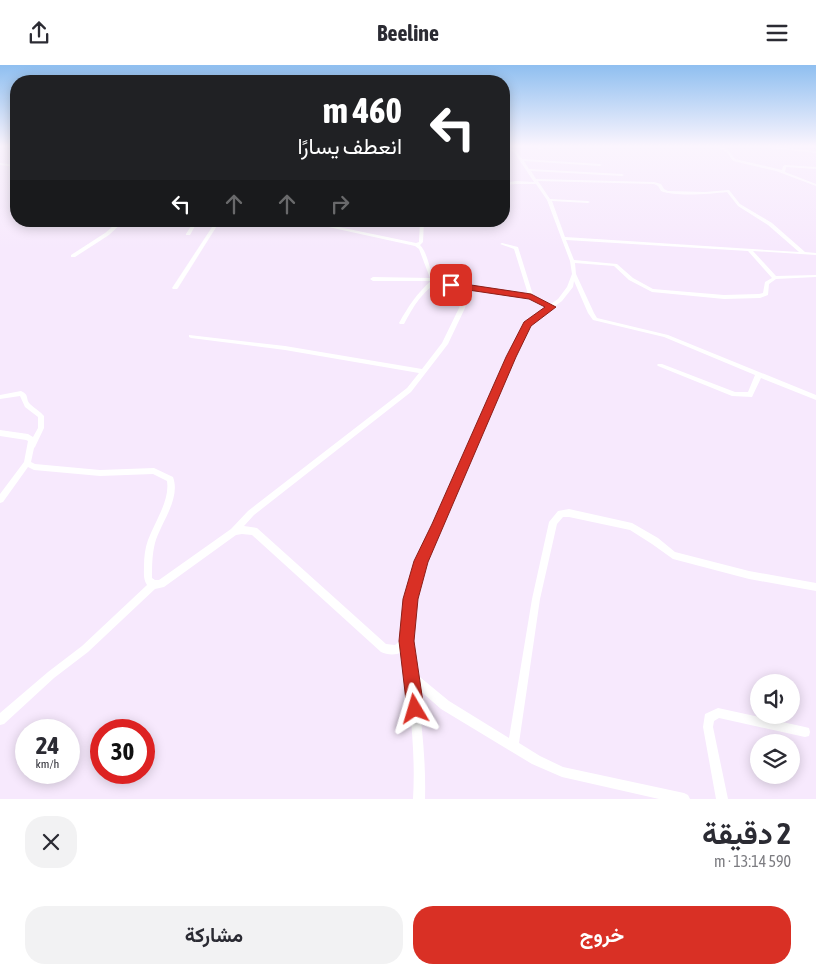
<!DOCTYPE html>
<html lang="ar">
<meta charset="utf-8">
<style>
body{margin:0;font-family:"Asap Condensed",Vazirmatn,sans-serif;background:#f2f2f3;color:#2b2b33;direction:rtl;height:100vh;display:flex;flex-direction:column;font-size:19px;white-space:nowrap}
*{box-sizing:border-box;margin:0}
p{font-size:16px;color:#7c7c81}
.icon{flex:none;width:28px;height:28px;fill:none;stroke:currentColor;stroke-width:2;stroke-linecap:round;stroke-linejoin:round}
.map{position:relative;height:734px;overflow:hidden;direction:ltr}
.sheet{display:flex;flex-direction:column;background:#fff;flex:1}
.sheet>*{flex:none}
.guide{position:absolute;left:10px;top:10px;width:500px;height:152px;border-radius:20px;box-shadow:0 2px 12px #0003;direction:rtl;background:#202124;color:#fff;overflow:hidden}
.fabs{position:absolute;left:750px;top:609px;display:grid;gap:10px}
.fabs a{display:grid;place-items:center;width:50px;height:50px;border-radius:50%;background:#fff;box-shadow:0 2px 12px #0003;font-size:25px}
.speed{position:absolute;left:15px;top:654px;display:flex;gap:10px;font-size:25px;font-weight:700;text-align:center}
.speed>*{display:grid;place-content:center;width:65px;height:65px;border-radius:50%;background:#fff;box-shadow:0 2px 12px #0003;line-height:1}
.speed small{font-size:12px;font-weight:400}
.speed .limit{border:8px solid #d22;background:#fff;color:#111}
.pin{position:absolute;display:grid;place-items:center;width:42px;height:42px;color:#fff;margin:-21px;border-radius:10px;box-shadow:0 2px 8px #0006}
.me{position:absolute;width:55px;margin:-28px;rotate:353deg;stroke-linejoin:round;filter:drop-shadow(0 0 4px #0008)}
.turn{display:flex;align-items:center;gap:18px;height:105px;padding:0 25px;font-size:22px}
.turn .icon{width:65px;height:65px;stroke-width:2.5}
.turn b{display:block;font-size:35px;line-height:42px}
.lanes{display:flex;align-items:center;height:48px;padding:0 25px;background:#0003;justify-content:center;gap:25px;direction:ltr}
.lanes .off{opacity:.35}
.round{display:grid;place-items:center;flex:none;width:52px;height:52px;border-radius:20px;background:#f2f2f3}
.overview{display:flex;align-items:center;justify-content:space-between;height:85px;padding:0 25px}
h1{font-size:30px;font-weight:700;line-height:38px}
.cta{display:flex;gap:10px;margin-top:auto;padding:10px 25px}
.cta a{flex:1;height:58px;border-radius:20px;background:#d93025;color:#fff;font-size:20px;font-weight:700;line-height:58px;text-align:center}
.cta a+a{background:#f2f2f3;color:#2b2b33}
header{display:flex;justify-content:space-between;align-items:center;height:65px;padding:0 25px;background:#fff;font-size:22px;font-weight:700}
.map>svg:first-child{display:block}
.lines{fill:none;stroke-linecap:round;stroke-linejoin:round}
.minor{fill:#fff;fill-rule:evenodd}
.route{fill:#d93025;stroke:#8d1f18}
</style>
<header><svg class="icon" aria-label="menu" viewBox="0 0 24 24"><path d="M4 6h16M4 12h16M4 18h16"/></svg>Beeline<svg class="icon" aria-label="share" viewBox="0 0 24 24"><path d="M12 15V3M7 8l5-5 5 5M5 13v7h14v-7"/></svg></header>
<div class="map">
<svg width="816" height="734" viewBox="0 0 816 734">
<rect width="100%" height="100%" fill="#f7e9fd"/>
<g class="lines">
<!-- minor -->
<g class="minor">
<path d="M526,81H533L543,83L541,84Z"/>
<path d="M578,81H597L595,82H580Z"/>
<path d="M715,81C725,80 730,87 735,94L782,105L783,101L785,100L816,102V104L786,102L785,107L816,119V121L776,106L733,96L727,87Z"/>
<path d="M751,81H761L816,86V88Z"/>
<path d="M504,82L516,85L522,94L600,99L602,100L600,101L524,96L529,104L622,109L624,110L622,111L531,106L536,114L654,117L661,119L664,124L668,126L705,127L729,125L740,139L772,158L805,187L816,188V190L753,186L776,211L816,210V212L776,214L769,219L768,230L760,233L724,234L652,227L629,215L614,201L575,198L576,209L594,248L597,253L668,270L816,330V335L761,313L752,332L732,331L658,301L657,300L658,299H662L735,327H748L755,310L664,272L593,255L588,248L574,216L573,222L562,236L529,260L514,292L442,462L425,497L415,534L411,576L415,608L449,636L509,673L532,534L549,457L558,446L569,444L632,458L658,473L675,487L749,506L816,518V526L749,514L673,494L652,479L630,465L569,452H563L557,459L540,534L519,678L540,691L563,702L684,728L688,730L690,734H659L562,712L532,699L441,644L417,623C422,660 426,697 425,734H413C416,684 409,635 403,586C397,591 387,590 381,587L252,470L242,469L236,470L164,522L155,524L88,587L54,613L4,659L0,660V648L48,607L82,581L147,520C143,514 144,508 144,501C144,492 145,483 148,475C155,456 170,436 167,416L153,409L100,411L34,405L28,402L3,437L0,438V429L24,397L28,376L26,375L0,371V365L28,369L33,372L38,363V352L25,342L20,331L0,334V330L21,326C30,330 25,334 30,339C35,344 40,346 44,351V363L35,382L34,383L31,397L35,399L100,405L154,403L173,412C181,434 161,457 155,478C152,490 152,502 152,513L155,515H159L231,464L248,446L407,323L419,308L285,285L191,273L189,272V270L285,281L422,304L442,278L459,243L466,224L436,218C419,231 414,241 404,259H400L399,258C408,242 417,228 431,216H373L370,214L373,212L430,213L419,184L415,181L301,156H310L416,178L419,177L420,156H424L423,177L420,180C429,190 428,204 436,215L469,221L528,229L514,184L500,179L502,178L518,182L533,230L551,239L558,234L567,222L572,209L570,196L547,135L536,119H516L504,120V118L516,116L534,117L514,87L504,84ZM538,116L654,119L658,121L661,126C676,132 710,129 727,127L738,141L768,160L799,187L565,172L552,136L588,138L590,137L588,136L550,134ZM566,175L748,186L772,213L765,217L763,228L759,229L724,230L653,224L633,213L617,199L574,195ZM471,225L530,232L548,241L525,258L508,292L435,460L417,496L407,534L402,574L395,580L386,579L257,463L244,461L254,450L411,327L448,279L465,243Z"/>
<path d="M0,98L16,100V102L0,100Z"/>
<path d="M119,156H124L109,170L75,192H71V190L105,168Z"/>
<path d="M194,156H198L190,170H186V169Z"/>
<path d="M216,156H220L178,223L177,224H173L172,223Z"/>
<path d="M718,643L805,662L809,663L810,667L809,671L805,672L719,653L714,656L713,662L728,734H716L703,662L705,649Z"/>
</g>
</g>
<!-- sky -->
<linearGradient id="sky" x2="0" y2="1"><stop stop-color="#8fbff0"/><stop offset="0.44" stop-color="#fbf5fe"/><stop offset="1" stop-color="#fbf5fe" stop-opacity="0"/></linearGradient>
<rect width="816" height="184" fill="url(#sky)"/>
<!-- route -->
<path class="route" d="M451,217L531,229L556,242L531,261L516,292L428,497L418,534L414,576L424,644L421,650L415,652L409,650L407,644L399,576L403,534L414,496L432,459L506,292L524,257L545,242L529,234L448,222L446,220Z"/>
</svg>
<div class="fabs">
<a><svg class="icon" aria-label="sound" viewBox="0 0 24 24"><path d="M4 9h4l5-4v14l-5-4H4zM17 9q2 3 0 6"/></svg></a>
<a><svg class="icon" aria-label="layers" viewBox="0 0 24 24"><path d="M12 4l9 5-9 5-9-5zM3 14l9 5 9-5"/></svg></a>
</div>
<div class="speed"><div>24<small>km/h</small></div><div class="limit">30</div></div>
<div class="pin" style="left:451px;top:220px;background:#d93025"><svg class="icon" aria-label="arrive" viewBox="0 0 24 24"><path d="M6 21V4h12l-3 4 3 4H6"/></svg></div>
<svg class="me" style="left:415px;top:644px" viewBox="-20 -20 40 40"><path d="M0-17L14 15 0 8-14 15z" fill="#d93025" stroke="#fff" stroke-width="4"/></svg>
<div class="guide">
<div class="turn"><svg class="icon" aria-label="left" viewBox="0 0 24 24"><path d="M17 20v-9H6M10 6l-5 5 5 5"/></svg><div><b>460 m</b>انعطف يسارًا</div></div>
<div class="lanes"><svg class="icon" aria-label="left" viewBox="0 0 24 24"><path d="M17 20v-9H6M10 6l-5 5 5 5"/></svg><svg class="icon off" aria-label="ahead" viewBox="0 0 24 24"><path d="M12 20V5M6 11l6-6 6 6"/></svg><svg class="icon off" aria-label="ahead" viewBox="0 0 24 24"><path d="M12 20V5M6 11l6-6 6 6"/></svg><svg class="icon off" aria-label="right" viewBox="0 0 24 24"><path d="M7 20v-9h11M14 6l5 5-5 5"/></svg></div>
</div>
</div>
<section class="sheet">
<div class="overview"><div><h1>2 دقيقة</h1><p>590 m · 13:14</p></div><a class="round"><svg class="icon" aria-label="close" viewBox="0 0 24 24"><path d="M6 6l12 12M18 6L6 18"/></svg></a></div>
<div class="cta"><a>خروج</a><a>مشاركة</a></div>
</section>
